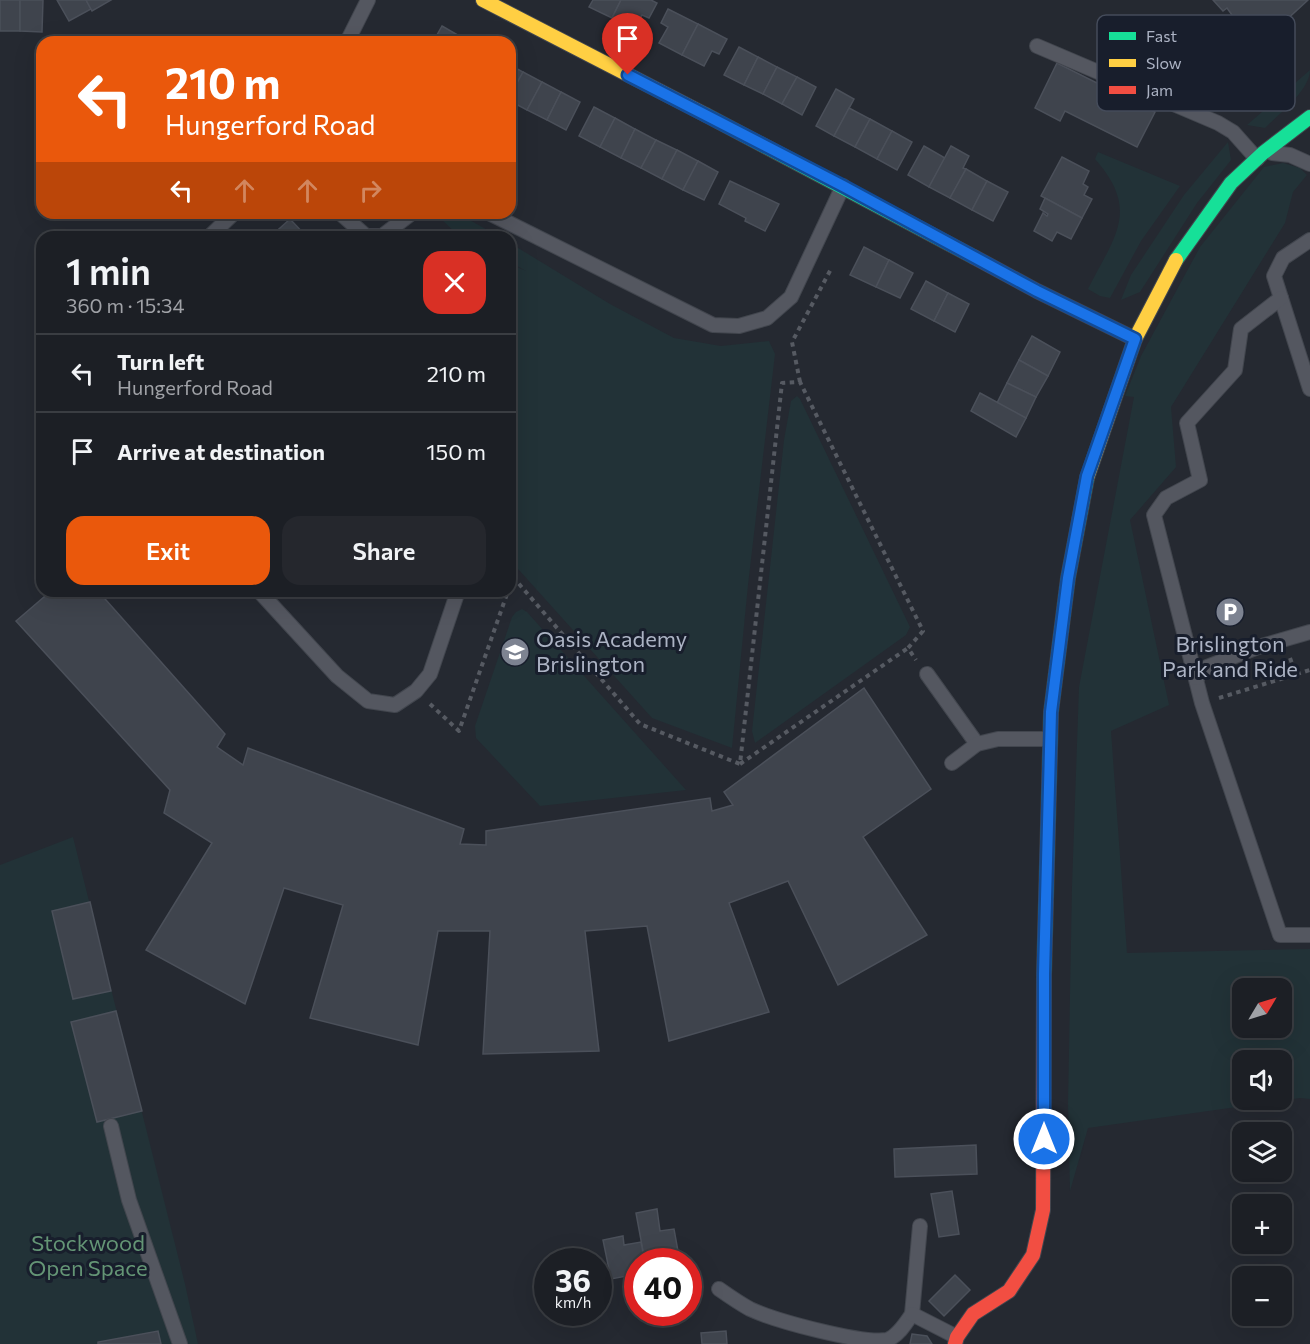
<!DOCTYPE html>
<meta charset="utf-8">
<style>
body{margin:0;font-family:Commissioner,sans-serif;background:#25272d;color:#f1f3f6;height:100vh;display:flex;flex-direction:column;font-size:22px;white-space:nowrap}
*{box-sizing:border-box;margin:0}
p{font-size:20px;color:#a0a2a7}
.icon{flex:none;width:33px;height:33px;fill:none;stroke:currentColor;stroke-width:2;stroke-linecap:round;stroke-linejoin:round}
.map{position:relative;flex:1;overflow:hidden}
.sheet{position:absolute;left:36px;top:231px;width:480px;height:366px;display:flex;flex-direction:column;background:#1c1f25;border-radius:18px;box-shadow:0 6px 24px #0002,0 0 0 2px #3a3d42}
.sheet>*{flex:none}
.banner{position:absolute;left:36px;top:36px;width:480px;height:183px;border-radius:18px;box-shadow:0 6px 24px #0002,0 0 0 2px #3a3d42;background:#ea580c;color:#fff;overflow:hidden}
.needle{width:39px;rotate:52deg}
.tools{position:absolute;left:1232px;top:978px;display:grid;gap:12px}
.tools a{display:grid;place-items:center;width:60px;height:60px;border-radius:12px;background:#1c1f25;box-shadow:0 6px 24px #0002,0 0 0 2px #3a3d42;font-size:30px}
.speed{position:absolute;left:534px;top:1248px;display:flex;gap:12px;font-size:30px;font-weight:700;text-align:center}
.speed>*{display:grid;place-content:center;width:78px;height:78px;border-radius:50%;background:#1c1f25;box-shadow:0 6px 24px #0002,0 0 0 2px #3a3d42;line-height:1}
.speed small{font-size:15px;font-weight:400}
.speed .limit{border:9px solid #d22;background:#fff;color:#111}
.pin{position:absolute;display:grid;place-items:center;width:51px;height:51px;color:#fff;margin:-62px -26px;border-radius:50% 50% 50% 0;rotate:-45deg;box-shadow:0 0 6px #0007}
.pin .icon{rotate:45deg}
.me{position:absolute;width:66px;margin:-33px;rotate:0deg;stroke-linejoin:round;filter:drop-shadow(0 0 4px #0008)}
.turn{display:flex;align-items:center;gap:21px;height:126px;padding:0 30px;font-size:27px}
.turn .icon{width:78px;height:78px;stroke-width:2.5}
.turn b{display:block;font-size:42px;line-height:51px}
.lanes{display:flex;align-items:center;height:57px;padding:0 30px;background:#0003;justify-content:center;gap:30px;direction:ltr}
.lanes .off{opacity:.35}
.round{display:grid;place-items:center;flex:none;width:63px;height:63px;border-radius:18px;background:#25272d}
.head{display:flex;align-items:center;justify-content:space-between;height:102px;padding:0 30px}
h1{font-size:36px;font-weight:600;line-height:45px}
.button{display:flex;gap:12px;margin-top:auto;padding:12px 30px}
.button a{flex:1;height:69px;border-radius:18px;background:#ea580c;color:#fff;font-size:24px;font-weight:600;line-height:69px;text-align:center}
.button a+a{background:#25272d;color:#f1f3f6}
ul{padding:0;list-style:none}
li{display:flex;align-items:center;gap:18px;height:78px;padding:0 30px;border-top:2px solid #3a3d42}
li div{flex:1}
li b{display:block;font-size:22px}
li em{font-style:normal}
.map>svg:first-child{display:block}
.green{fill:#223237;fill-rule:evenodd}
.building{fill:#3f444d;stroke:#4b505a;stroke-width:1.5}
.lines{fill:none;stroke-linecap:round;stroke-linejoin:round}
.lane-casing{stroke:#42464e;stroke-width:16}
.fast-casing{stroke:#42464e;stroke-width:16}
.slow-casing{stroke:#42464e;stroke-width:16}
.jam-casing{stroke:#42464e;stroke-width:16}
.path{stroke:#565a62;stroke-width:4;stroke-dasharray:4.5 4.5;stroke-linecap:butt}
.lane{stroke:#545760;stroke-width:14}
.fast{stroke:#16e098;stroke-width:14}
.slow{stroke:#ffcf43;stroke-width:14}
.jam{stroke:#f24e42;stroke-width:14}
.route-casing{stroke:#114b97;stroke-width:15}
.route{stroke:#1a73e8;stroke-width:10}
.labels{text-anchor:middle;stroke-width:6;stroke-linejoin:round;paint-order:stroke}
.poi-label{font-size:22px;fill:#acb3c4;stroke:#181e2c;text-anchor:start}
.park-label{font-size:22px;fill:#649575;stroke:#181e2c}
.key{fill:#181e2c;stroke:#444b5a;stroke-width:1.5}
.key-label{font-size:16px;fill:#acb3c4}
</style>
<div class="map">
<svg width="1310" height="1344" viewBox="0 0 1310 1344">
<rect width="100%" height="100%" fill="#252931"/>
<!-- green -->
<g class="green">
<path d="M1310,70C1310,90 1279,114 1265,128L1247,125Z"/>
<path d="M1228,142L1231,160L1197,203L1140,292L1121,300L1131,275L1184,195Z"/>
<path d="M1098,152L1180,186L1141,241L1110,298L1100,296L1088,289C1114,237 1141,211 1095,159Z"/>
<path d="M1283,163L1300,168L1307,175L1293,192L1285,223L1171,407L1176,467L1130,520L1169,705L1111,731L1127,953L1310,949V1099L1300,1098L1088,1128L1070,1191L1068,1104L1072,886L1079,687L1134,397L1125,396L1141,356L1200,247L1264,167ZM1242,988H1281V1028H1242ZM1242,1060H1281V1100H1242Z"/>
<path d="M438,213H457L500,237H460L437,215Z"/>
<path d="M510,243L610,304L674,338L721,346L769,341L775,354L748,585L732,748L652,718L510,560V264L526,271L510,262Z"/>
<path d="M797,396L800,399L910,627L906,635L755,743L752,731L784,440L791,401Z"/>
<path d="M522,609L527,612L686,790L540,806L476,738L475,726L512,617L516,612Z"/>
<path d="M73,837L185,1284L198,1344H0V865Z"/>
</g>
<!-- building -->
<g class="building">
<rect x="0" y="0" width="20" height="31"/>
<path d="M20,0H43L42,32L20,31Z"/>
<path d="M57,0H86L91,9L69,21Z"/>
<path d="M86,0H111L92,11Z"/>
<path d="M593,0H621L612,18L589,7Z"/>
<path d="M621,0H651L657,3L649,18L642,15L634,30L612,18Z"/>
<path d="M1213,0H1308L1217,84L1190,54L1232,15L1227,8L1223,11Z"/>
<path d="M668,9L698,24L682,55L659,43L668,27L661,23Z"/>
<path d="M698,24L727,39L719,54L712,51L704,66L682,55Z"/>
<path d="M442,26L463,38L461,42H433Z"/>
<path d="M739,47L758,57L744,85L724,75Z"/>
<path d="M758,57L777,67L763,94L744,85Z"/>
<path d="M1057,63L1155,112L1137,147L1065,111L1060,121L1035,108Z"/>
<path d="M510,65L523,72L510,96Z"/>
<path d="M777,67L797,77L782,104L763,94Z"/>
<path d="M523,72L542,82L527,110L510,101V96Z"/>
<path d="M797,77L816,87L802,115L782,104Z"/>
<path d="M542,82L561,92L547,120L527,110Z"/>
<path d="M836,89L854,99L834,136L816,126Z"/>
<path d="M561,92L580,102L566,130L547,120Z"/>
<path d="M594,107L615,118L600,147L579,136Z"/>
<path d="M849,108L870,119L855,147L834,136Z"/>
<path d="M615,118L635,129L621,158L600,147Z"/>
<path d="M870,119L892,131L877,159L855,147Z"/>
<path d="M635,129L656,140L641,168L621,158Z"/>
<path d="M892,131L912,142L897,170L877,159Z"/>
<path d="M656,140L677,150L662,179L641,168Z"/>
<path d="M924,146L945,158L929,187L908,175Z"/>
<path d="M951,146L969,156L963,168L966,169L950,198L929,187Z"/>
<path d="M677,150L698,161L683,190L662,179Z"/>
<path d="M1062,157L1089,171L1083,184L1088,187L1084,195L1092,199L1082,218L1041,196Z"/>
<path d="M698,161L718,172L704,200L683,190Z"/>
<path d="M966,169L987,181L972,210L950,198Z"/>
<path d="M730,181L779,204L765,231L745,221L746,218L719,204Z"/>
<path d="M987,181L1008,192L993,221L972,210Z"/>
<path d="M1045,198L1082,218L1071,239L1057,232L1052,241L1034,231L1043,213L1047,216L1048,214L1040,209Z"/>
<path d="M290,219L307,237H270Z"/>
<path d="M864,247L889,260L876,287L850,275Z"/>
<path d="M889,260L913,273L900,298L876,287Z"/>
<path d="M926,281L948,293L934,321L911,309Z"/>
<path d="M948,293L969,304L955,332L934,321Z"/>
<path d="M1032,336L1060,352L1048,376L1019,360Z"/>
<path d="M1019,360L1048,376L1036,397L1007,383Z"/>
<path d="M1007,383L1036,397L1026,418L997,403Z"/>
<path d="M980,393L1026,418L1016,437L971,411Z"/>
<path d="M51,591H98L225,734L217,747L243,765L248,748L464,829L460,844L486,845V831L710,798L712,811L733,805L724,792L864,688L931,789L863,837L927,935L838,985L788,881L729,903L769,1012L669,1041L647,926L585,931L599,1051L483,1054L490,931H438L418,1045L310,1018L343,905L284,888L245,1004L146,950L212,843L164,813L170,790L16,621Z"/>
<path d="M90,902L111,991L73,999L52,911Z"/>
<path d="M116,1011L142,1111L97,1122L71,1022Z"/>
<path d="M976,1145L977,1174L895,1177L894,1149Z"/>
<path d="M952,1191L959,1234L939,1237L931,1194Z"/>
<path d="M657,1209L660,1231L674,1229L680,1262H645L636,1213Z"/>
<path d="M623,1236L624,1245L641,1242L645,1262H638V1274L611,1279L603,1240Z"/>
<path d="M955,1275L970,1290L944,1316L929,1301Z"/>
<path d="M158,1331L161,1344H98V1342Z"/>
<path d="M726,1331L727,1344H702L701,1333Z"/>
<path d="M912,1334L927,1336L932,1344H910Z"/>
</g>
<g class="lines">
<!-- lane casing -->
<g class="lane-casing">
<g id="lane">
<path d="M347,42L368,0"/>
<path d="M1037,46L1218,123L1233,132L1257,159"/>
<path d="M1272,153L1290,155L1310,164"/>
<path d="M340,213L366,236H382L412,213"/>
<path d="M489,213L713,325L739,326L767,318L791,297L843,186"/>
<path d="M209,237L234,213"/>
<path d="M1310,240L1283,258L1274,276L1310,389"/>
<path d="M1281,298L1241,329L1235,370L1187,423L1200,480L1166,498L1154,515L1202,703L1280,935H1310"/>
<path d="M259,591L337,676L368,701L395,705L416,691L430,674L458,591"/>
<path d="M927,674L977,744"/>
<path d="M1196,678L1207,667L1258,647L1310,632"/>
<path d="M952,763L977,744L998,739H1050"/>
<path d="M111,1126L129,1200L180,1344"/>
<path d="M719,1289C729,1296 739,1303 750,1309C776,1321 861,1344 887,1340C898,1336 906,1323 912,1314L920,1226"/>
<path d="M912,1314L957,1337"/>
</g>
</g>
<!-- fast casing -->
<g class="fast-casing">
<g id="fast">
<path d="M706,115L974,257"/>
<path d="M1176,260L1231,183L1263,153L1310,117"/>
<path d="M1044,975L1051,712L1068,578L1087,478"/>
</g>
</g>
<!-- slow casing -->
<g class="slow-casing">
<g id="slow">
<path d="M483,0L706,115"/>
<path d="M1087,478L1135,339L1176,260"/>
</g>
</g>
<!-- jam casing -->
<g class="jam-casing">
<g id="jam">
<path d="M974,257L1037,291L1135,339"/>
<path d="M955,1344L957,1337L973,1314L1009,1291L1033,1255L1043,1210L1044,975"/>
</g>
</g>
<!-- path -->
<g class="path">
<path d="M800,382L792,342L831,269"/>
<path d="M510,574L513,577L510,584"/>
<path d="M513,577L640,724L740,764L782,383L800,382L923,631L908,648L916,660"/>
<path d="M1290,658L1296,674"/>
<path d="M1219,698L1310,670"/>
<path d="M430,704L459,731L508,591"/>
<path d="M740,764L908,648"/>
</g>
<!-- lane -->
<use href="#lane" class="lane"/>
<!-- fast -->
<use href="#fast" class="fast"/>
<!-- slow -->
<use href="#slow" class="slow"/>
<!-- jam -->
<use href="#jam" class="jam"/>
</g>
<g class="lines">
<!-- route casing -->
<g class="route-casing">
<path id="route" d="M628,75L843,186L1037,291L1135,339L1087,476L1068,578L1051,712L1044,974V1139"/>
</g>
<!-- route -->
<use href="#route" class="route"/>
</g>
<!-- icons -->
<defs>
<g id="parking-disc" transform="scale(1.5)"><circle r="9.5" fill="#7d8391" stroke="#181e2c"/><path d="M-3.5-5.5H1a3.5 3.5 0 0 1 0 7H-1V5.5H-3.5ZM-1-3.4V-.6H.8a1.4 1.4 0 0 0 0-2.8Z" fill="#fff"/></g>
<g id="school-disc" transform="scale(1.5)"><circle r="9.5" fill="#7d8391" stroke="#181e2c"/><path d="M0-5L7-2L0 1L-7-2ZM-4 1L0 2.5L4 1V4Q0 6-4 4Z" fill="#fff"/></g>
</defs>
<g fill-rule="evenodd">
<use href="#parking-disc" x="1230" y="612"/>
<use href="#school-disc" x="515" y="652"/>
</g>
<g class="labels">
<!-- poi labels -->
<g class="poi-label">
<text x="536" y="647">Oasis Academy<tspan x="536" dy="25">Brislington</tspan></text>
<text x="1230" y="652" text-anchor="middle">Brislington<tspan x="1230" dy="25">Park and Ride</tspan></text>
</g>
<!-- park labels -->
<g class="park-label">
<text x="88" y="1251">Stockwood<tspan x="88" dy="25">Open Space</tspan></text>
</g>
</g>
<!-- legend -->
<rect x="1097" y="15" width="198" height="96" rx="9" class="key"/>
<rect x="1109" y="32" width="27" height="8" fill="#16e098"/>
<rect x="1109" y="59" width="27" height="8" fill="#ffcf43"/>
<rect x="1109" y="86" width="27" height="8" fill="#f24e42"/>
<g class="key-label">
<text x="1146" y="42">Fast</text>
<text x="1146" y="69">Slow</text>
<text x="1146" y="96">Jam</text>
</g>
</svg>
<div class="tools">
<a><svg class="needle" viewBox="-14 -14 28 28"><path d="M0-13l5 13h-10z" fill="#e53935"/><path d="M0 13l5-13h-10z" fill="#a0a2a7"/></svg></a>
<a><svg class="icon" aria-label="sound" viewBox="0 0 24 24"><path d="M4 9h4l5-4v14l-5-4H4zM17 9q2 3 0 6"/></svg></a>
<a><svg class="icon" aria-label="layers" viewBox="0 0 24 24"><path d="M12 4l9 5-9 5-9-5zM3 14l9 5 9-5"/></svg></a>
<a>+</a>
<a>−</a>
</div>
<div class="speed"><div>36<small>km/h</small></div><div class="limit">40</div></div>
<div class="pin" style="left:628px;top:75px;background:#d93025"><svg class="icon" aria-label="arrive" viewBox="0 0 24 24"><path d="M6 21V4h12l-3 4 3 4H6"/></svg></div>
<svg class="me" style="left:1044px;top:1139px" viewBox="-20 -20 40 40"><circle r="17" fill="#1a73e8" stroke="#fff" stroke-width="3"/><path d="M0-11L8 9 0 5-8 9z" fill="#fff"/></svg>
<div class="banner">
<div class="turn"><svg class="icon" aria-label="left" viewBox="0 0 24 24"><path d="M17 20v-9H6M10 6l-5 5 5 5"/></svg><div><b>210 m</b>Hungerford Road</div></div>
<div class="lanes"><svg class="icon" aria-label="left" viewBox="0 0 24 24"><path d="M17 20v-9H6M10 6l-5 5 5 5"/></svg><svg class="icon off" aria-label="ahead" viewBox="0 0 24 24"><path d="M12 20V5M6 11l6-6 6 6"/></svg><svg class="icon off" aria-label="ahead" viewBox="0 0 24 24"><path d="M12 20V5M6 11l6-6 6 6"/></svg><svg class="icon off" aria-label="right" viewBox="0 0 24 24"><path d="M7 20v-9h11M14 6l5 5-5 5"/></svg></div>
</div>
<section class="sheet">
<div class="head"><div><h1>1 min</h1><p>360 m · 15:34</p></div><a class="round" style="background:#d93025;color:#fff"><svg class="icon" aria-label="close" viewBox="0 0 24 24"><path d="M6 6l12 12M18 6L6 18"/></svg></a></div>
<ul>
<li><svg class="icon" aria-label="left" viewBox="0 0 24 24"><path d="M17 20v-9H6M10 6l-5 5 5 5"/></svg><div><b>Turn left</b><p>Hungerford Road</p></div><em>210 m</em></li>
<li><svg class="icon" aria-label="arrive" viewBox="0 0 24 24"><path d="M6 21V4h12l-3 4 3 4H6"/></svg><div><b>Arrive at destination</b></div><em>150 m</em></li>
</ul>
<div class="button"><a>Exit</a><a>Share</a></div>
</section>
</div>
